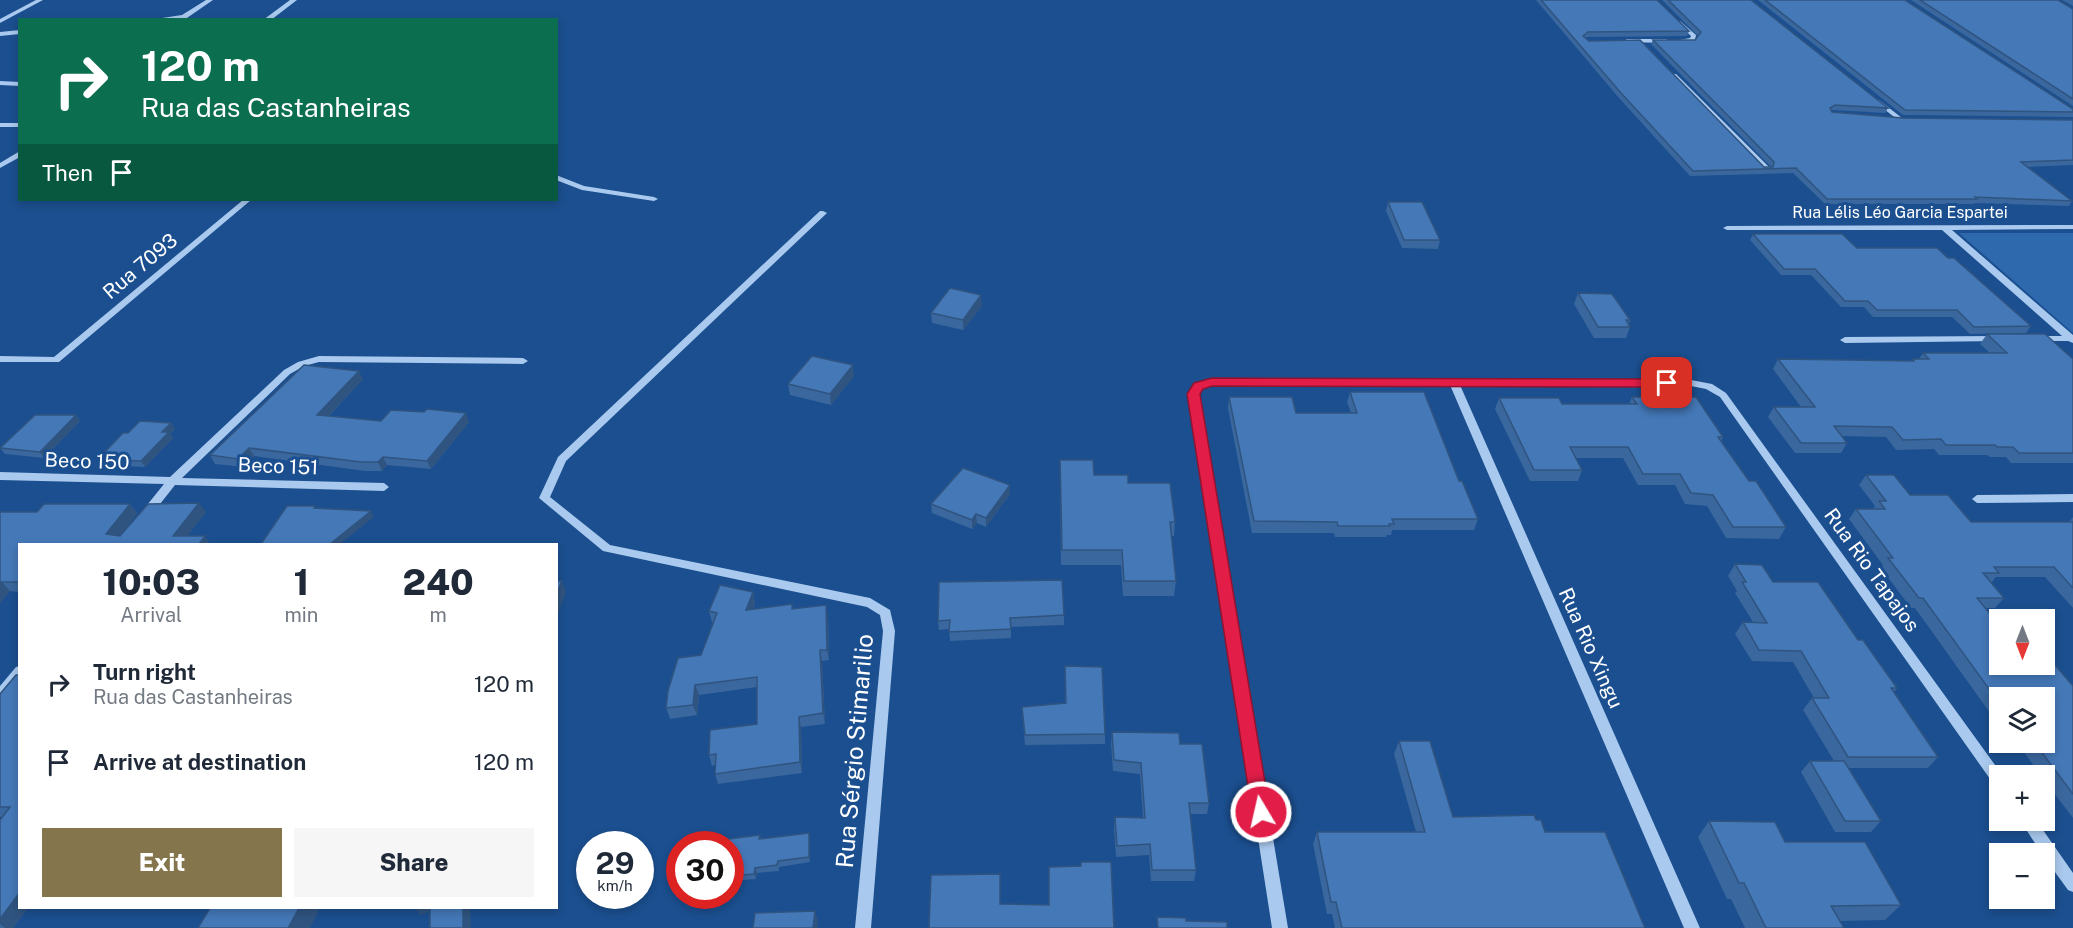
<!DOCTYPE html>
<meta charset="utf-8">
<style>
body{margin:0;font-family:"Public Sans",sans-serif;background:#f6f6f7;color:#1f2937;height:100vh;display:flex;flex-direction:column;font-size:22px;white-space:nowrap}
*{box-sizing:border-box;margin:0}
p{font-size:20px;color:#747a83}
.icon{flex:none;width:33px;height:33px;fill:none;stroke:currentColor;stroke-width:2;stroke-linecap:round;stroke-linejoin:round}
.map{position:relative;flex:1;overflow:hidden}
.side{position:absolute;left:18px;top:543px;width:540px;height:366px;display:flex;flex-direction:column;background:#fff;border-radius:0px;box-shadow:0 3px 9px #0003}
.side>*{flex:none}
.hud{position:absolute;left:18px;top:18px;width:540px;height:183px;border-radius:0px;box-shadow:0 3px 9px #0003;background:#0b6e4f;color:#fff;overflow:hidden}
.needle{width:39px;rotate:180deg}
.buttons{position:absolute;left:1989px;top:609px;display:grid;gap:12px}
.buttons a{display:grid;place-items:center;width:66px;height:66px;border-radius:0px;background:#fff;box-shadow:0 3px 9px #0003;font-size:30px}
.speed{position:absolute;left:576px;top:831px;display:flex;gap:12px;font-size:30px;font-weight:700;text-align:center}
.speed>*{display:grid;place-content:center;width:78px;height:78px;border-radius:50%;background:#fff;box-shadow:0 3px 9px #0003;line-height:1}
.speed small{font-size:15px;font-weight:400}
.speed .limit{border:9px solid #d22;background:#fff;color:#111}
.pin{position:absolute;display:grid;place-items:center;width:51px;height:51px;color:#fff;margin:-26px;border-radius:12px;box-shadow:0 3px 9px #0006}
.me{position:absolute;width:66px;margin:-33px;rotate:351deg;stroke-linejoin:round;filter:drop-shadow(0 0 4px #0008)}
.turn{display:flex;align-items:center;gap:21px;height:126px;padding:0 24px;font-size:27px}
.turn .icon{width:78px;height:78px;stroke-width:2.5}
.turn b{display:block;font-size:42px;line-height:51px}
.then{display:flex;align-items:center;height:57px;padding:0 24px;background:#0003;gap:12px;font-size:22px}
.eta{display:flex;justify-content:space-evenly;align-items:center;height:102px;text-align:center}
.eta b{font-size:36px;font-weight:800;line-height:42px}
.cta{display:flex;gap:12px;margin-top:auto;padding:12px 24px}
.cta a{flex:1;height:69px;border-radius:0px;background:#84754c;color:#fff;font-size:24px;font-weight:800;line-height:69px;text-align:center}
.cta a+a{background:#f6f6f7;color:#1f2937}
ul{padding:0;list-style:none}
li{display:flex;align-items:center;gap:18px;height:78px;padding:0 24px}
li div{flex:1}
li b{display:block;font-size:22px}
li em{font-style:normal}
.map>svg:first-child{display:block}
.green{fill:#2e69ad}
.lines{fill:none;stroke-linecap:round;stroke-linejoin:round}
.minor{fill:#a9c9ee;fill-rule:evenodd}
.wall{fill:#3a679d}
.shaded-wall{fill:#305480}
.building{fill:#4478b7;stroke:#305480;stroke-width:1.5}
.route{fill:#e11d48;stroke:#92132f;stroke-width:1.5}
.labels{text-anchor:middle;stroke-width:6;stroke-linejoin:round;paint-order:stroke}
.far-street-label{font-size:16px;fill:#fff;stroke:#1b4f8f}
.street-label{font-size:20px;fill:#fff;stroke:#1b4f8f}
.near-street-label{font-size:24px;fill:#fff;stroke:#1b4f8f}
</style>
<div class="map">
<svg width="2073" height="928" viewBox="0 0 2073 928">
<rect width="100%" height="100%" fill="#1b4f8f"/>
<!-- green -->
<path class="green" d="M1959,233H2073V333Z"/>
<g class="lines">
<!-- minor -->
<g class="minor">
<path d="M36,0H43L0,23V19Z"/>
<path d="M206,0H213L184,20H149L182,15Z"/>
<path d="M290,0H297L271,20H263Z"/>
<path d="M1680,21L1696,35L1695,41L1679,42V40L1690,38L1691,36L1678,24V22Z"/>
<path d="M20,30V34L0,36V32Z"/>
<path d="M1627,39H1666L1669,41L1666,43L1625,42L1624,41Z"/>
<path d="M1672,74H1676L1769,167V171H1763L1672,76Z"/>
<path d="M0,81L20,82V86L0,85Z"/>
<path d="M1875,100H1879L1902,118V120H1898L1875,102Z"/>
<rect x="0" y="123" width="20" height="4"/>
<path d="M20,151V157L0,168V163Z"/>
<path d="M556,175L584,186L654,197L658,199L654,201L582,190L556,180Z"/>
<path d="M243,200H251L59,362H0V356L54,357Z"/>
<path d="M820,211H823L827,213L566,461L550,497L610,545L870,598L890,610L895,631L871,928H855L883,631L880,615L867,607L603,551L539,498L558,457Z"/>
<path d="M2073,225V229L1952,230L2073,335V343L2068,341H2036L2034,339L2036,337L2039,336H2062L1942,230H1727L1723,228L1727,226Z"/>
<path d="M1996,336L1999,337L2001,339L1999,341L1845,343L1840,340L1845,337Z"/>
<path d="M319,356L523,358L528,361L523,364L319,362L304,366L290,374L182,478L384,483L389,487L384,491L175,485L149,518L145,519L139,515L164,484L0,480V472L170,477L284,370L298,362Z"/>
<path d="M1212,379L1691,380L1712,384L1726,393L2003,776H2000V788L1995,786L1720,397L1706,389L1691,386L1460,385L1700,928H1684L1450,385H1213L1203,388L1199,394L1288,928H1272L1189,394L1196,384Z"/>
<path d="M2073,494V502L1977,503L1972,499L1977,495Z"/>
<path d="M20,666V681L5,699L0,700V686L16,667Z"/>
<path d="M2020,820H2036L2073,873V892L2068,890L2044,857V854H2042Z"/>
</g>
</g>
<!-- wall -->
<g class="wall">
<path d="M1536,0H1657L1689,31L1687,36L1587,37L1586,38L1764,167H1771L1651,44L1653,40H1695L1698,36L1662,0H1751L1888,108L1885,113L1832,110H1831L1832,112L1903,118L2073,120V165L2027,167L2072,201L2069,206L1975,203L1974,204H1825L1793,173L1690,176L1619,98Z"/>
<path d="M1758,0H1905L2073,109V117L1903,115Z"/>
<path d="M1911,0H2058L2073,9V106Z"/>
<path d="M2062,0H2073V6Z"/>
<path d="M1388,202L1440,240L1438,249L1402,248L1386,211Z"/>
<path d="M1753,234L1857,248L1948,258L2031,326L2026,333L1970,334L1952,317H1873L1864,307H1841L1811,275H1781L1750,240Z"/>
<path d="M1578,293L1630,320L1629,324L1630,327L1626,338H1594L1574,304Z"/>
<path d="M982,306L963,330L932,323L931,313Z"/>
<path d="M1987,334L2073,359V463H2011L2006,457H1990L1987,455H1939L1934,449L1896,450L1886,437L1842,436L1847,443L1841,453H1795L1768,417L1774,407H1801L1773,369L1778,359L1912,361L1913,359H1919L1923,353H1990L1980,344Z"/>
<path d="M854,376L831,405L790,395L788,384Z"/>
<path d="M363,379L329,416L381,421L469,422L431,469L387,465L382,471H365L254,456L244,467L215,464L210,455Z"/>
<path d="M1350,392L1459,481L1478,519L1474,530H1392L1391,535H1387L1386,537H1335L1334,533H1252L1228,408L1229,397L1296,413H1351L1347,402Z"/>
<path d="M1632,397L1723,437L1721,441L1749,481L1786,527L1779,539L1726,538L1707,506L1685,504L1675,485H1638L1623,458H1576L1582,470L1578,481H1530L1495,409L1499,398L1562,404H1629Z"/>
<path d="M76,415L80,421L44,458L5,454L0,448Z"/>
<path d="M171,423L175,429L170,434L173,438L145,467L102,465L98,459L128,433Z"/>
<path d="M1060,460L1094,475L1128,483L1175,522L1174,536H1171L1176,581L1174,596H1123L1121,565H1061Z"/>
<path d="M1866,475L1971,522H2069L2073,517V608L2045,577H1996L1991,583L2004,598L1995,608H1985L2000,664L2073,686V818L2044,780V776H2041L2017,742H2044L2000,698V720H1995L1915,608H1911L1881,568L1883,565L1849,519L1856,509H1873L1875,506L1859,485Z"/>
<path d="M1010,494L986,527L977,523L972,529L932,513L931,504Z"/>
<path d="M130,504L137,513L120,536L206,512L187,536L20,544V592L10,591L0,603V512H37Z"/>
<path d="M1735,564L1773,582L1858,640L1897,688L1894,692L1938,757L1928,768H1849L1881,821L1871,832H1835L1801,772L1810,761H1834L1803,710L1812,698H1814L1793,662L1752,661L1735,634L1743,622H1753L1735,593L1737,591L1728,576Z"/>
<path d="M753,592L755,603L753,609H794L828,615L829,660L822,661L825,724L801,727L802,773L718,784L715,774V765L712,766L709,755L757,724V687L699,695L697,715L670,719L666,708L701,655L713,622H712L709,611Z"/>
<path d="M1064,615V625L1011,627V638L950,641L949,629L939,630L938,621Z"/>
<path d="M1065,666L1105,734V744L1025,745L1022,707L1065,703Z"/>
<path d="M0,694L28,908L13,928H0V820L2,817H0Z"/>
<path d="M1112,732L1180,744L1209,803L1207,814H1190L1196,870L1194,881H1151L1149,855L1116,857L1114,828L1115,817L1143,818L1140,774L1113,771L1111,744Z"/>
<path d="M1399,741L1453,817L1536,820L1545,832L1645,928H1335L1332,914H1327L1313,844L1317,832H1416L1394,754Z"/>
<path d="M1709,821L1785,842L1901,905L1885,920L1840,921L1844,928H1745L1731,899H1727L1698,837Z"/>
<path d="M760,835L761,839L810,838V862L779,867V871L757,873L756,879L730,881V844Z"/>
</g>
<!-- shaded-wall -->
<g class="shaded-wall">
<path d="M981,295L982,306L963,330V320Z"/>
<path d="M853,365L854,376L831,405L830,394Z"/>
<path d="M359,371L363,379L322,423L317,415Z"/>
<path d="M466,413L469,422L431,469L427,461Z"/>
<path d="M76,415L80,421L44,458L40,452Z"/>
<path d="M171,423L175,429L170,434L173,438L145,467L141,461L162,432Z"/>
<path d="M249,448L254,456L244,467L238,459Z"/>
<path d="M383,457L387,465L382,471L378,462Z"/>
<path d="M1010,485V494L986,527V518Z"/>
<path d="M199,503L206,512L181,544L173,536Z"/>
<path d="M130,504L137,513L114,544L106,534Z"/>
<path d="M371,511L374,517L340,544H330Z"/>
<path d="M976,514L977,523L972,529V520Z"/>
<path d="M205,536L210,544H199Z"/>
<path d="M562,581L566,592L556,619V595Z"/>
<path d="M2,582L10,591L0,603V583Z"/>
<path d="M753,592L755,603L749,621L746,610Z"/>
<path d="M826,605L828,615L829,660L827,650Z"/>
<path d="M820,650L822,661L825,724L823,713Z"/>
<path d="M695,685L699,695L697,715L693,705Z"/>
<path d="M799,717L801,727L802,773L800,762Z"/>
<path d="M809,833L810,838V862L809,857Z"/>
<path d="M755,868L757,873L756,879L754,874Z"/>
<path d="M20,892V908H28L13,928H5L0,924V919Z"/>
<path d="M299,908H320L310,928H288Z"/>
<path d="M415,908H437L438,909L420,915Z"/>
<path d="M463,908H470L471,928H463Z"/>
<path d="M815,911L818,921L817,928H813Z"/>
</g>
<!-- building -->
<g class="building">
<path d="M1541,0H1657L1689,31L1588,32L1583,36L1589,41L1640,40L1764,167H1773L1774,162L1653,40H1695L1701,32L1668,0H1751L1888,108L1835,105L1830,108L1832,112L1903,118L2073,120V160L2021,162L2072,201L1975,197L1977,199H1827L1796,168L1693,171L1621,93Z"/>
<path d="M1765,0H1905L2073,109V112L1905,110Z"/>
<path d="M1920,0H2058L2073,9V99Z"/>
<path d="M1388,202H1422L1440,240H1404Z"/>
<path d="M1753,234H1842L1857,248H1937L1948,258H1954L2031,326L1974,327L1957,310H1877L1868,301H1845L1815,269H1784Z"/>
<path d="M950,288L981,295L963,320L931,313Z"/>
<path d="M1578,293L1612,294L1630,320H1626L1630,327H1598Z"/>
<path d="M1987,334H2045L2073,359V453H2019L2013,447H1997L1995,445H1946L1941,439L1903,440L1892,427L1834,426L1847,443H1801L1774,407H1815L1778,359L1914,361L1913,359H1929L1923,353H2007Z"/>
<path d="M812,356L853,365L830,394L788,384Z"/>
<path d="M304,365L359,371L317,415L381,421L391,410L424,412L427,409L466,413L427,461L383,457L378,462H361L249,448L238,459L210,455Z"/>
<path d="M1350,392H1424L1459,481H1462L1478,519H1392L1394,524H1389L1390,526H1338L1337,522L1254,521L1229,397H1292L1296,413H1357Z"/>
<path d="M1632,397H1696L1723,437H1718L1749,481H1756L1786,527H1733L1713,495L1691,493L1680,474H1643L1628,447H1570L1582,470H1534L1499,398H1559L1562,404H1637Z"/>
<path d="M35,415H76L40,452L0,448Z"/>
<path d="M140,421L171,423L162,432H169L141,461L98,459L123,433H128Z"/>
<path d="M1060,460H1093L1094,475H1128V483H1170L1175,522H1170L1176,581H1124L1122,550H1062Z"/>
<path d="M963,468L1010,485L986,518L976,514L972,520L931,504Z"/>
<path d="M1866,475H1894L1910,495H1948L1971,522H2073V588L2054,567H1994L1999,573H1983L2004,598H1977L2000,626V664H2044V652L2073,686V794L2034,742H2044V698H2000V704L1923,598H1919L1888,558H1893L1856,509H1885L1879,501H1886Z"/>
<path d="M199,503L173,536H205L199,544H20V582H2L0,583V512H37L44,504H130L106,534L120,536L148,504Z"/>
<path d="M287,506H315L314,508L371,511L330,544H261Z"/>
<path d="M1735,564L1762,565L1773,582H1818L1858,640H1863L1897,688H1891L1938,757H1848L1812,698H1829L1801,651L1759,650L1743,622L1767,623L1742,582H1746Z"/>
<path d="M1062,580L1064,615L1010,618L1011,629L949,632L950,620L938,621L939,582Z"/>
<path d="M556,581H562L556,595Z"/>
<path d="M720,585L753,592L746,610L792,604V609L826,605L827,650H820L823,713L799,717L800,762L715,774L716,754L709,755L710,730L757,724V677L695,685L693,705L666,708L668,691L678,658L701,655L717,613L709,611Z"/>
<path d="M1065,666L1102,667L1105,734L1025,735L1022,707L1066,703Z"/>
<path d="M16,675H20V892L0,919V820L10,807H0V694Z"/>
<path d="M1112,732L1179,733L1180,744H1202L1209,803H1189L1196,870H1152L1150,844L1117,846L1115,817L1145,818L1141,763L1114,760Z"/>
<path d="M1399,741H1430L1453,817L1534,815L1536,820H1541L1545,832H1605L1645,928H1342L1336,902H1331L1317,832H1425Z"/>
<path d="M1810,761H1844L1881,821H1845Z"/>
<path d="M1709,821L1775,822L1785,842H1865L1901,905L1831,906L1844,928H1766L1744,883H1739Z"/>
<path d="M809,833V857L778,861L777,865L755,868L754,874L730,876V844H721V840L760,835L759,839Z"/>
<path d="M1081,862H1111L1114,928H929L931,875L1000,874V904L1049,905V867L1081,866Z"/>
<path d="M210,908H299L288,928H198Z"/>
<rect x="430" y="908" width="33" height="20"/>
<path d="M815,911L813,928H753L755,913Z"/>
<path d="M1157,917L1186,918V921L1227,922V928H1158Z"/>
</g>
<!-- route -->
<path class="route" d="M1212,378L1667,379L1673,383L1667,387L1212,386L1203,389L1200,394L1270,812L1268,818L1261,820L1255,818L1252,812L1187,394L1194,383Z"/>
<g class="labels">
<!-- far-street labels -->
<g class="far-street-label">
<text x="1900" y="218">Rua Lélis Léo Garcia Espartei</text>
</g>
<!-- street labels -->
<g class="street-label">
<text transform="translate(140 266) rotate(-40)" y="7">Rua 7093</text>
<text transform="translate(87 461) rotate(2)" y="7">Beco 150</text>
<text transform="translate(278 466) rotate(2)" y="7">Beco 151</text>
<text transform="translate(1872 570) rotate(54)" y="7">Rua Rio Tapajos</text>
<text transform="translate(1591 648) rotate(66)" y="7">Rua Rio Xingu</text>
</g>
<!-- near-street labels -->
<g class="near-street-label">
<text transform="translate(855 751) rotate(-85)" y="8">Rua Sérgio Stimarilio</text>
</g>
</g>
</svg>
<div class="buttons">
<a><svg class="needle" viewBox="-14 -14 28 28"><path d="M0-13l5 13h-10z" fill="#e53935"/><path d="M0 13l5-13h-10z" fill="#747a83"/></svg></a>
<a><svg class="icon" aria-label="layers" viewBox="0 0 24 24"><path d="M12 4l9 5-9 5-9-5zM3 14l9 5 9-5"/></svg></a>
<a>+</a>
<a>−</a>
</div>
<div class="speed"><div>29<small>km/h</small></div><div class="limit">30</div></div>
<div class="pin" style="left:1667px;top:383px;background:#d93025"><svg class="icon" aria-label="arrive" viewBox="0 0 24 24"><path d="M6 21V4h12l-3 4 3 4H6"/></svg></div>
<svg class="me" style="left:1261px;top:812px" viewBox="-20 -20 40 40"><circle r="17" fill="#e11d48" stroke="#fff" stroke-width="3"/><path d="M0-11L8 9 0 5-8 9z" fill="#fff"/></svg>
<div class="hud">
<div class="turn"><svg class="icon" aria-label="right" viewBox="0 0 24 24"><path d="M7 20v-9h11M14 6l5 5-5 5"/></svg><div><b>120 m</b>Rua das Castanheiras</div></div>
<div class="then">Then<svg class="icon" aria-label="arrive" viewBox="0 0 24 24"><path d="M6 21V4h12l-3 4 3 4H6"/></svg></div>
</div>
<section class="side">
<div class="eta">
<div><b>10:03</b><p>Arrival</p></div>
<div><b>1</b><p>min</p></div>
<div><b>240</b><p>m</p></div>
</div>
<ul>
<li><svg class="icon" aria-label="right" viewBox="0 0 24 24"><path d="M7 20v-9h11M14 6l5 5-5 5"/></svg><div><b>Turn right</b><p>Rua das Castanheiras</p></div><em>120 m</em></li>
<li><svg class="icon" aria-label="arrive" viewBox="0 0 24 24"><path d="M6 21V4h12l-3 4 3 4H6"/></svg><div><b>Arrive at destination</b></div><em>120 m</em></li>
</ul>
<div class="cta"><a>Exit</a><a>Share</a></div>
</section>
</div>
